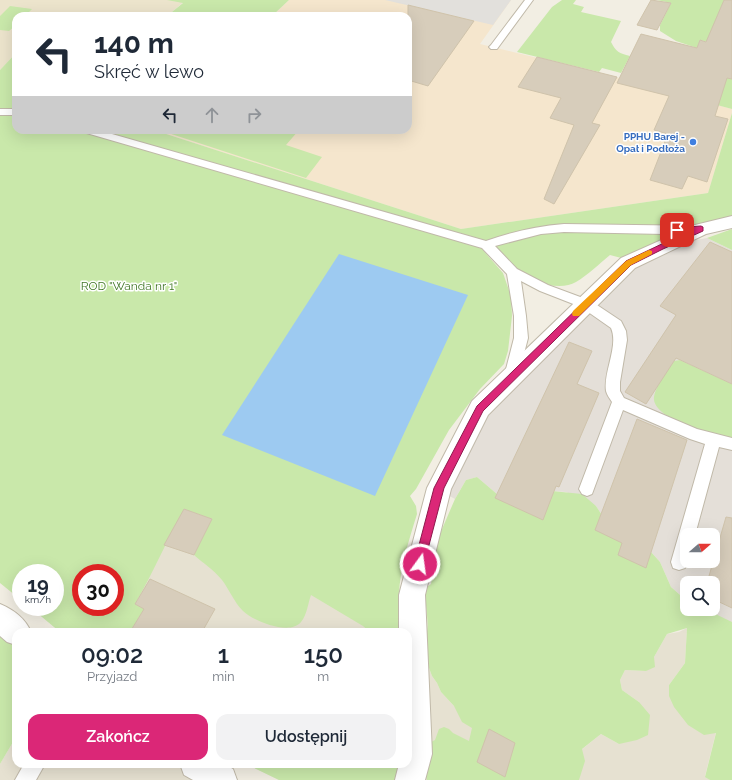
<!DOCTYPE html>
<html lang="pl">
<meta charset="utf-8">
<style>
body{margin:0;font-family:Raleway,sans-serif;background:#f2f2f3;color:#1f2937;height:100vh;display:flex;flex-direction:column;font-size:15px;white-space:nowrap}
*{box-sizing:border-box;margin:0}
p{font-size:13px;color:#747a83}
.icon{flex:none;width:22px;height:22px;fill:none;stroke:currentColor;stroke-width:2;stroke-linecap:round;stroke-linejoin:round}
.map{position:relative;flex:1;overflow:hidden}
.drawer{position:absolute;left:12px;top:628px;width:400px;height:140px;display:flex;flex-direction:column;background:#fff;border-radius:12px;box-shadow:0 4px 16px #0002}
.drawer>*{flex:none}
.hud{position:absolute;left:12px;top:12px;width:400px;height:122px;border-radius:12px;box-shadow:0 4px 16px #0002;background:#fff;color:#1f2937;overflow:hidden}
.needle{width:26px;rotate:70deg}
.fabs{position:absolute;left:680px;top:528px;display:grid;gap:8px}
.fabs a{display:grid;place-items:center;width:40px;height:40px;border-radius:8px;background:#fff;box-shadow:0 4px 16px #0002;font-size:20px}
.speed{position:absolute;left:12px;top:564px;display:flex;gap:8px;font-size:20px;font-weight:700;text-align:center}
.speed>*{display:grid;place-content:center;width:52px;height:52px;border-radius:50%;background:#fff;box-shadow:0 4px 16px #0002;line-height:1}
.speed small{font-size:10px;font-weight:400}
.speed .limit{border:6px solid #d22;background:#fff;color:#111}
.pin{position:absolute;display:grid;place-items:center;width:34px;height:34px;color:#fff;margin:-17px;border-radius:8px;box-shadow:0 2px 6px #0006}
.me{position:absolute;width:44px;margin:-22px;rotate:14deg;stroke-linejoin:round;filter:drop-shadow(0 0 3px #0008)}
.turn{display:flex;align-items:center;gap:14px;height:84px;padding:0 16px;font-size:18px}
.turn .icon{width:52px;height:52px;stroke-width:2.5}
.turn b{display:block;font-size:28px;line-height:34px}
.lanes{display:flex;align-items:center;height:38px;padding:0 16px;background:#0003;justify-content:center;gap:20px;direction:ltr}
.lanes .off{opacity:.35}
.eta{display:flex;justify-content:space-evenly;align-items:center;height:68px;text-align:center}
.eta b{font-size:24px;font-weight:600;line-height:28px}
.action{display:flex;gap:8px;margin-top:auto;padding:8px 16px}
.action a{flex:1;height:46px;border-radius:12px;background:#db2777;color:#fff;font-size:16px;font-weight:600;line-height:46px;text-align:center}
.action a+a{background:#f2f2f3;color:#1f2937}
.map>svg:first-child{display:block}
.residential{fill:#e6e1d1}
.commercial{fill:#f5e6cd}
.industrial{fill:#e4dfd8;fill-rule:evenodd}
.education{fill:#ece4cc}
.green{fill:#c9e8aa;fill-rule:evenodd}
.parking{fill:#e2e0dc}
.water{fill:#9dcaf1}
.building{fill:#d7cdbb;stroke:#cfc3ab}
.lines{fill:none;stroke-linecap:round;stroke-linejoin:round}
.service-casing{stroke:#c0b9a9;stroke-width:2}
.minor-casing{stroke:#c0b9a9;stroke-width:2}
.tertiary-casing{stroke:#c0b9a9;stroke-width:2}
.service{fill:#fff;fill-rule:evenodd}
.minor{fill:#fff;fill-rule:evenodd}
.tertiary{fill:#fff;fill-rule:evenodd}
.route{fill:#db2777;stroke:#8e194d}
.slow{fill:#f59e0b}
.shop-dot{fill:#3f7fe0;stroke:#fff;stroke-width:1.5}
.labels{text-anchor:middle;stroke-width:3;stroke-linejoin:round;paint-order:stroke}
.far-shop-label{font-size:10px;font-weight:bold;fill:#366cbe;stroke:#fff;text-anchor:end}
.park-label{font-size:12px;fill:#407626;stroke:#fff}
</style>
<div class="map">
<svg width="732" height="780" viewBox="0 0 732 780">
<rect width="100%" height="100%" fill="#f2eee3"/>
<!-- residential -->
<g class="residential">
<path d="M167,459L199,514L212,519L402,616L423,661L429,668L432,676L437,683L441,692L454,706L581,750L601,734L619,744L639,702L622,690L620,680L625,670L646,671L667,634L679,632L687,628L685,663L669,685L716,732L705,776L710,780H279L257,769L249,764H408V632H62L52,625L81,591V607H115V573Z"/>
<path d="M16,737V764H188L209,780H0V764Z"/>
</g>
<!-- commercial -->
<path class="commercial" d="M289,0H511L480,44L648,85L688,97L732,109V113L708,193L461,229L154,130H408V16H272Z"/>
<!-- industrial -->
<path class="industrial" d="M707,238L732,250V276L680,360L674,362L732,440V644L694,609H713V583H687V601L671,587L660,562L651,552L634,550L619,541L596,506L566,492L552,491L504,500L477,477L466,480L455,499L444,493L487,412L632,266L685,242ZM687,535H713V561H687Z"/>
<!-- education -->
<path class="education" d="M0,0H186L167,16H16V53L0,70Z"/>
<!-- green -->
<g class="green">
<path d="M167,0H289L272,16H167L183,3Z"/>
<path d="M562,0H576L573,4L584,7L581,12L621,21L611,42C616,52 619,53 630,56L621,73L602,68L599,72L517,52L552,7Z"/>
<path d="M657,0H724L708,42L700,40L697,48L676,41L660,31V25L671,3Z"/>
<path d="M10,6L32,9L25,16H16V25L9,31L0,30V16Z"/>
<path d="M16,53V130H154L461,229L708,193L732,113V216L690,226L625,259L610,255C599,264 588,275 576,282C560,292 530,282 516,270C501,258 503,251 482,249L503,273L511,296L512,316L508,351L504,364L480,389L449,430L416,489L410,496L416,506L417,514C409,540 400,567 399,595C399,607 402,620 402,632H370L363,626L311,595C308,603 307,615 301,622C290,636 253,621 243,611C234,602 229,589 222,580C214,570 203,563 194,555L212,519L184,509C167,540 153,573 135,604L144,609L130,632H60L30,607H55V573H21V600L0,583V70ZM81,573H115V607H81Z"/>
<path d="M698,71L732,79V109L687,97Z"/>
<path d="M159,130H299L286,145L322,157L306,178Z"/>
<path d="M732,229V250L707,238Z"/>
<path d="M680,360L732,384V440C715,435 657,421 654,400C653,389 668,370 674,361Z"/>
<path d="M477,477L504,500L552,491L582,494L596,506L619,541L634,550L651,552L660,562L671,587L687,601V609H694L697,613L699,609H705L732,622V780H710L705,777L716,733L704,735L688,725L674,707L669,696V685L685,663L687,628L667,634L654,657L655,667L646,671L625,670L620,680L622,690L639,702L650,715L648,735L637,740L619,744L601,734L582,749L585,761L579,780H427L425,774L427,744L435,740L439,729L444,727L449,729L453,733L469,741L472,728L462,722L454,706L441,692L437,683L432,676L429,668L423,661L420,635L427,631C429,622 425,600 424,589L431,584L439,536L455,499L466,480Z"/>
<path d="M0,621L16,633V737L0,764Z"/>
<path d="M246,764H398L396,780H279Z"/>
</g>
<!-- parking -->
<path class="parking" d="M385,0H511L493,25Z"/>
<!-- water -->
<path class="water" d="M339,254L468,295L375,496L222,435Z"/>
<!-- building -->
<g class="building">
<path d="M651,0L671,3L657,30L637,25Z"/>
<path d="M724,0H732V79L727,78L715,116L728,119L707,182L688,176L682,189L650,180L668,134L654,130L669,96L617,83L641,34L697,48L700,40L706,42Z"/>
<path d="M408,5L474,21L428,86L408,80Z"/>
<path d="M537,57L617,77L592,123L600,125L554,204L544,199L574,125L550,118L561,98L518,87Z"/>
<path d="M710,242L732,252V384L676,358L646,404L625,392L676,315L660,306Z"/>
<path d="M569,342L592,351L577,384L599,393L559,487L556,486L543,520L495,498Z"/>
<path d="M637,419L687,440L646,568L618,555L622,543L595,530Z"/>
<path d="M184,509L212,519L194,555L164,545Z"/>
<path d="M726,517L732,518V608L713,599V583H707Z"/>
<path d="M150,579L215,609L202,632H130L144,609L135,604Z"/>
<path d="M489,729L515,743L505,777L477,762Z"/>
</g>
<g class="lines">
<!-- service casing -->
<g class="service-casing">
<g id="service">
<path d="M525,0H533L497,49H491L489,47L491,45Z"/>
<rect x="0" y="109" width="16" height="6"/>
<path d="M82,130H98L486,241C512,232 537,226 564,224L705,226L707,229L705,232L701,233L665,234L564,232L541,234L495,246L517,269L548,285L591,301L621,321L626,331L627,340L620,382V391L624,398L697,429L732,438V450L719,447L695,535H687L688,561L685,568L679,570L673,568L671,562L705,444L690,439L623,410L592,494L587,496L582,494L579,489L612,402C610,399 607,395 606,391C603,372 619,346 611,328L581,307L540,291L521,281L526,316L528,338L518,377L516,381L511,383L506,381L504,377L514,338V316L507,274L482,248L83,132Z"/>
<path d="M24,764H45L36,780H15Z"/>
</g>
</g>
<!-- minor casing -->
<g class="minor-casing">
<path id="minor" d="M732,216V228L706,234L635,268L488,415L451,489L425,595L432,754L425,780H395L399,764H408V632H399V595L427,488L472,401L621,258L695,225Z"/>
</g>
<!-- tertiary casing -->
<g class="tertiary-casing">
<g id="tertiary">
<path d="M0,604C14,610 25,618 31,632H16V645L7,642L0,636Z"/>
<path d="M180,764H224L233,769L237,780H193L184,775Z"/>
</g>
</g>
<!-- service -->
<use href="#service" class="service"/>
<!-- minor -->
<use href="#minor" class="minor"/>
<!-- tertiary -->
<use href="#tertiary" class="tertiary"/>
</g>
<!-- route -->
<path class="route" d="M701,226L703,227V231L663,249L631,265L483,411L444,488L423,568L420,569L416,568L414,564L434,488L477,406L626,261L687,232H674V228Z"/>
<!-- slow -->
<path class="slow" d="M649,250L652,251V254L631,265L579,316H573L572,314L573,311L626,261Z"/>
<!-- markers -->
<circle class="shop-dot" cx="693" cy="142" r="4"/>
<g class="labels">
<!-- far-shop labels -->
<g class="far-shop-label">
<text x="685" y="140">PPHU Barej -<tspan x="685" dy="12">Opał i Podłoża</tspan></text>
</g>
<!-- park labels -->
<g class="park-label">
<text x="129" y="290">ROD "Wanda nr 1"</text>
</g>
</g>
</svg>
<div class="fabs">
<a><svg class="needle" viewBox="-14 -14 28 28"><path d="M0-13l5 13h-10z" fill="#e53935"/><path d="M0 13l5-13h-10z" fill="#747a83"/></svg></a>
<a><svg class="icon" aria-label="search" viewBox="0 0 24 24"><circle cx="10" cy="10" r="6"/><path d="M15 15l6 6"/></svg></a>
</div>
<div class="speed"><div>19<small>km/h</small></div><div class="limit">30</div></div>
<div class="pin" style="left:677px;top:230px;background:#d93025"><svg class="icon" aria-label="arrive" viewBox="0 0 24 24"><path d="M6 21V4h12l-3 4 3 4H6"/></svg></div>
<svg class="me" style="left:420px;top:564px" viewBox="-20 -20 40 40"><circle r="17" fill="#db2777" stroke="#fff" stroke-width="3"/><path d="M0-11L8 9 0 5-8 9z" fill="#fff"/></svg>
<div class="hud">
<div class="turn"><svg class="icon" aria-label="left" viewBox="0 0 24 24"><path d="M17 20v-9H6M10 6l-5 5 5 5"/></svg><div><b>140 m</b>Skręć w lewo</div></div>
<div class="lanes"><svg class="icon" aria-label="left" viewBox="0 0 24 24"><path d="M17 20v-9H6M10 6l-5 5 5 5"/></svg><svg class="icon off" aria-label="ahead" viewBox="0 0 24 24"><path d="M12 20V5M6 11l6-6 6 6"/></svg><svg class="icon off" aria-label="right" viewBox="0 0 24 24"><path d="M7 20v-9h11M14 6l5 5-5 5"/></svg></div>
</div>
<section class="drawer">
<div class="eta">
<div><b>09:02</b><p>Przyjazd</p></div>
<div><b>1</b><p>min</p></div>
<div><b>150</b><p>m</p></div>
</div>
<div class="action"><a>Zakończ</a><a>Udostępnij</a></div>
</section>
</div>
